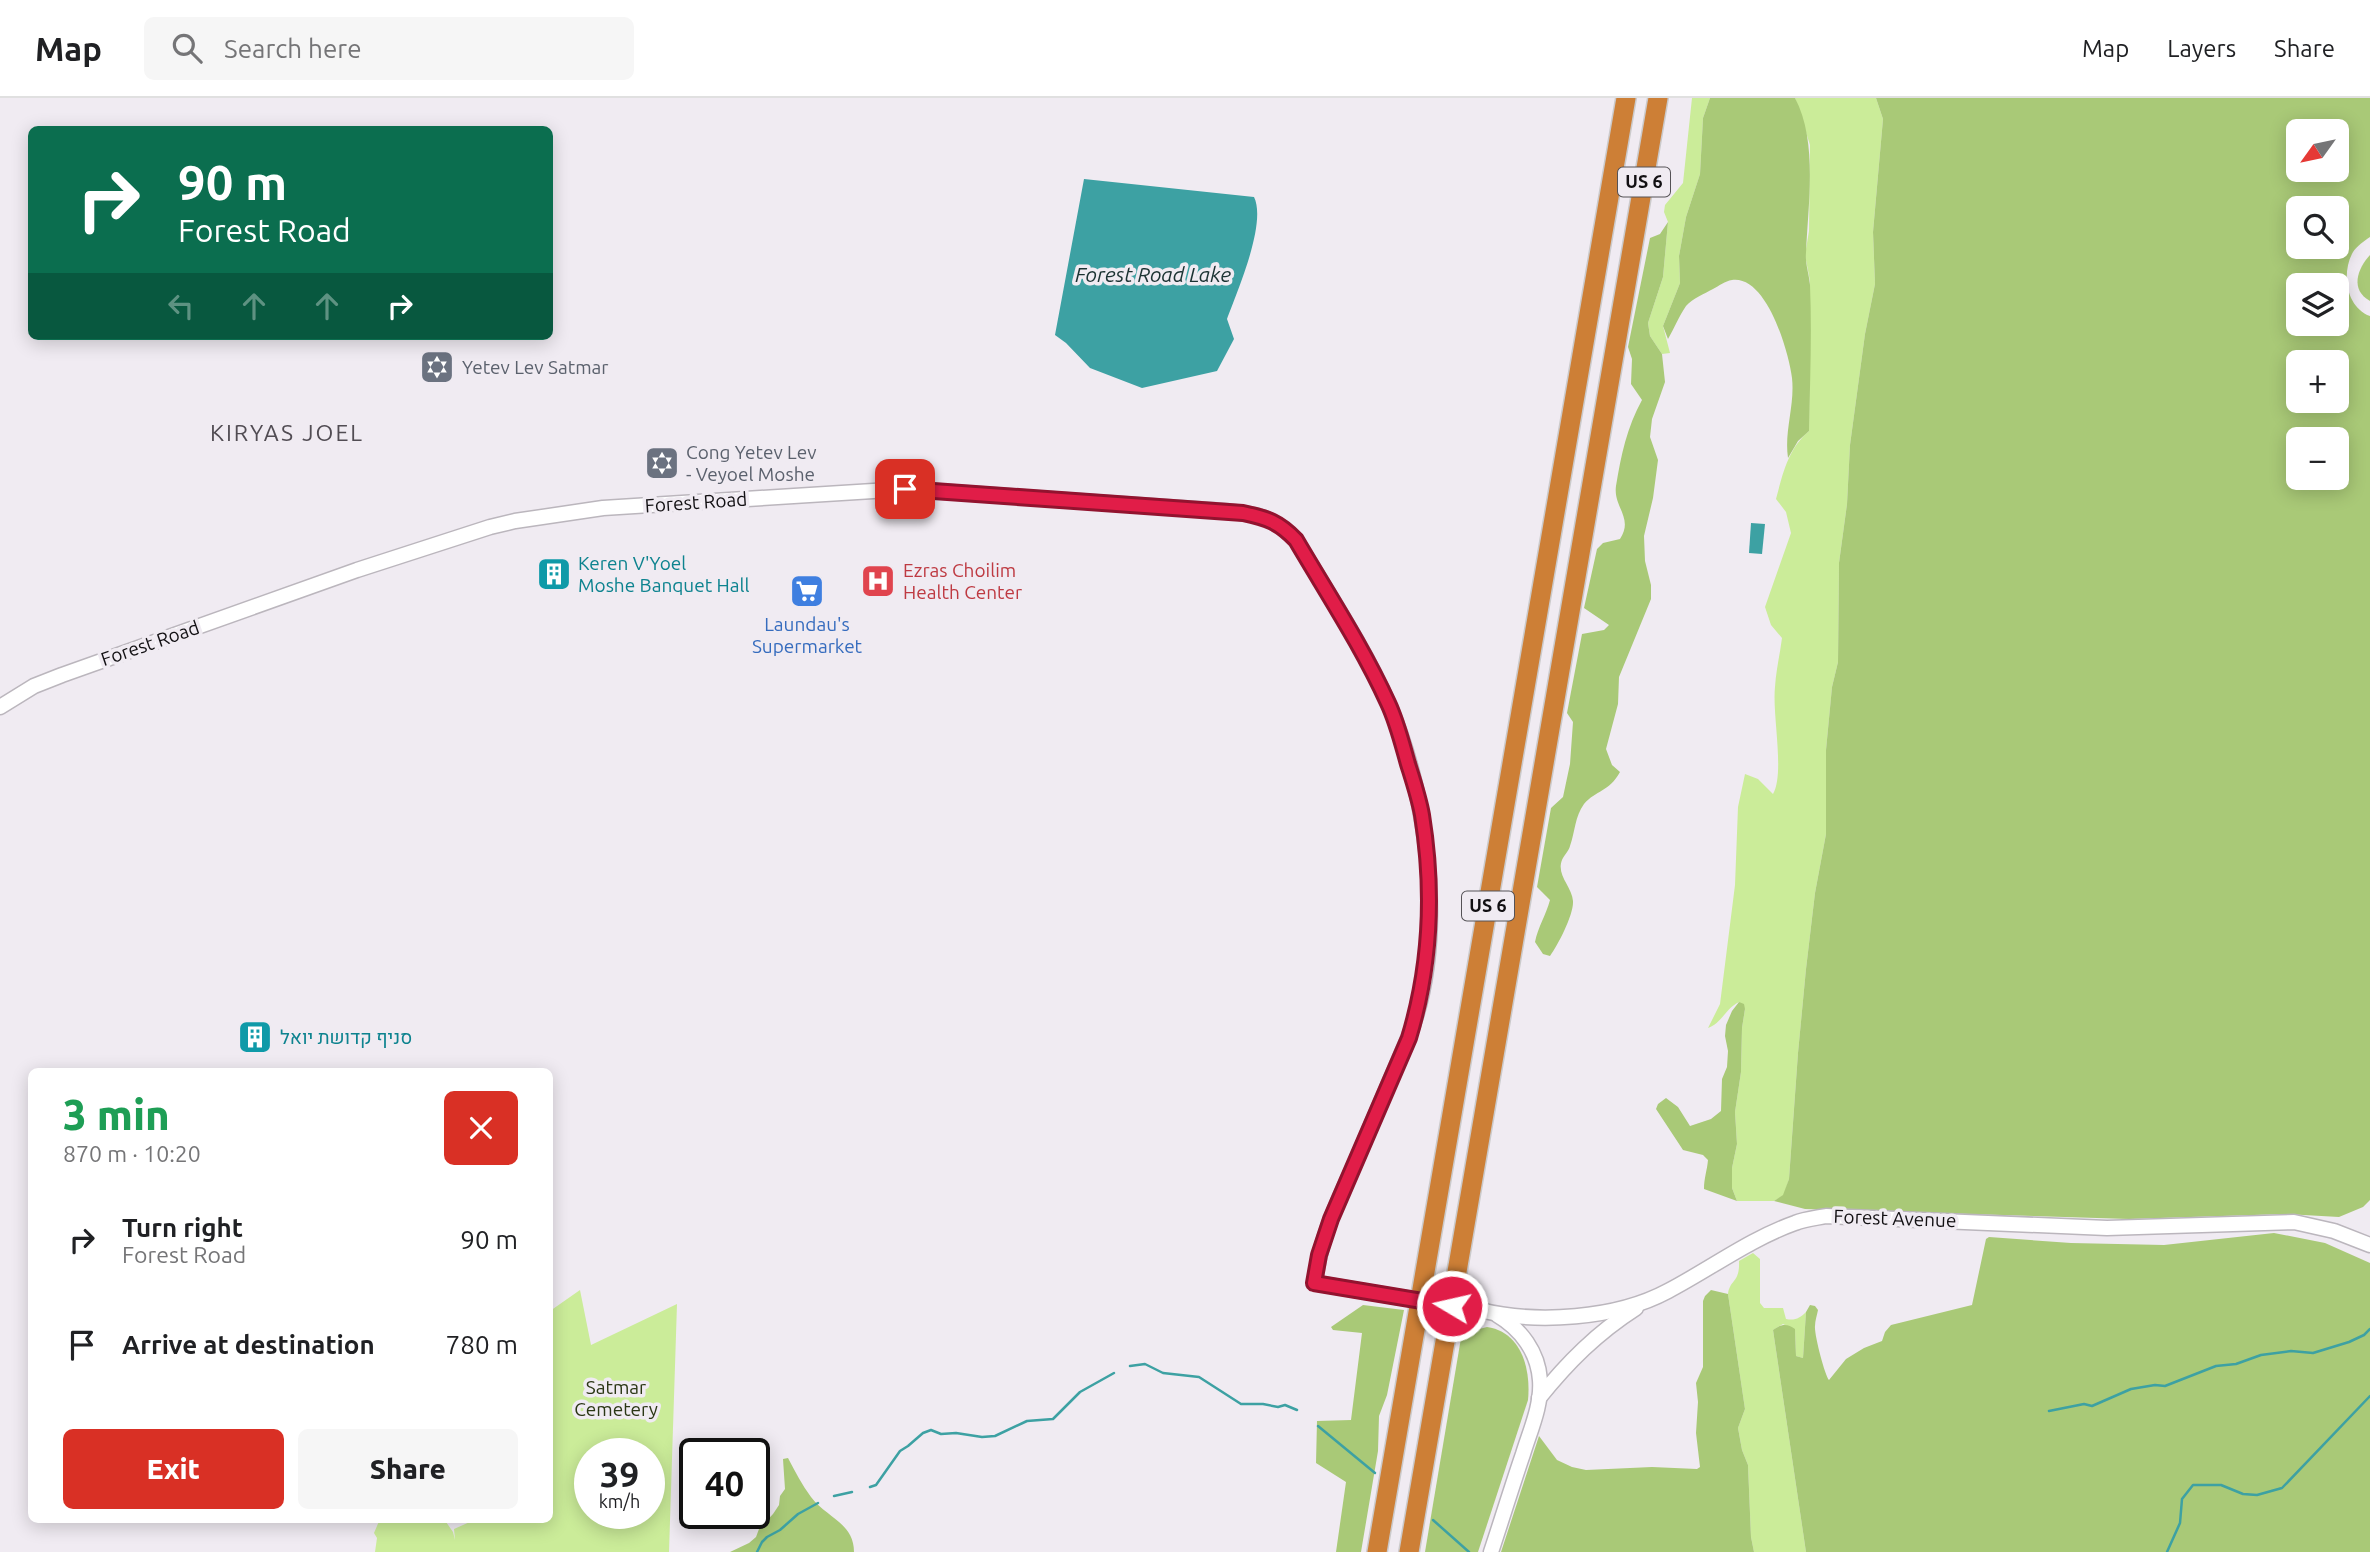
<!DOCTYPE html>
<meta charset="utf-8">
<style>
body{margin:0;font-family:Ubuntu,Heebo,sans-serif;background:#f6f6f6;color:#202124;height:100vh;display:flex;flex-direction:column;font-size:26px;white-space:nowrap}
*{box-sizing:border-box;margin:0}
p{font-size:23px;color:#757577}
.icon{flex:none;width:38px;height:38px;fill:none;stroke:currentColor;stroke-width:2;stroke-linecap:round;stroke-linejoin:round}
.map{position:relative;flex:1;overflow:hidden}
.drawer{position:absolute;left:28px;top:970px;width:525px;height:455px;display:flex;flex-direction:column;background:#fff;border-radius:10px;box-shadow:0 4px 18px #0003}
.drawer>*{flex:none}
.top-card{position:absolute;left:28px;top:28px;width:525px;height:214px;border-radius:10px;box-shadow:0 4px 18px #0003;background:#0b6e4f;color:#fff;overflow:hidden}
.needle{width:46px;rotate:237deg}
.buttons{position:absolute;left:2286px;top:21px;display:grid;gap:14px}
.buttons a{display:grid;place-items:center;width:63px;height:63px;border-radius:10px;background:#fff;box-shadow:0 4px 18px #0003;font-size:35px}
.speed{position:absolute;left:574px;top:1340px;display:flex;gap:14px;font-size:35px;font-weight:700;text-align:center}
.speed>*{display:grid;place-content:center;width:91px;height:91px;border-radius:50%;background:#fff;box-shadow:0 4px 18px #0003;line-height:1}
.speed small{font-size:18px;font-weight:400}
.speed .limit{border:4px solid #111;border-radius:10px;background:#fff;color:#111}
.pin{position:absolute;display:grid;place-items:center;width:60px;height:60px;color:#fff;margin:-30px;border-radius:14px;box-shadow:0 4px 10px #0006}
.me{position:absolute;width:77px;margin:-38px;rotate:279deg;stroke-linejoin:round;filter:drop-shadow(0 0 5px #0008)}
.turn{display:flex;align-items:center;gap:24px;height:147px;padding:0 35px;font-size:32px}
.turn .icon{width:91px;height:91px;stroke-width:2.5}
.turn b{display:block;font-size:49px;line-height:60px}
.lanes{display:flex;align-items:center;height:66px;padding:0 35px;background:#0003;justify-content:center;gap:35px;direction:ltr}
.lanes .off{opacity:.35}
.round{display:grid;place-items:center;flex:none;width:74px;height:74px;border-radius:10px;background:#f6f6f6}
.headline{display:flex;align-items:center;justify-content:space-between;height:119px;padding:0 35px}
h1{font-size:42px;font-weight:800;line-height:52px;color:#1e9e55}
.primary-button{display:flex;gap:14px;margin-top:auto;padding:14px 35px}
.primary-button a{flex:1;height:80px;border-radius:10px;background:#d93025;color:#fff;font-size:28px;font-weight:800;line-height:80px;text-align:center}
.primary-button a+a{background:#f6f6f6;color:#202124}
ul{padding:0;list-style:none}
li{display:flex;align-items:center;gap:21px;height:105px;padding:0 35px}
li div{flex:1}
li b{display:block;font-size:26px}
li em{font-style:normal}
header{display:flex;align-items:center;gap:42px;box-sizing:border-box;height:98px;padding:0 35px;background:#fff;border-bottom:2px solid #e0e0e0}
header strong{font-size:33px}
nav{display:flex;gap:38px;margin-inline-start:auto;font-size:24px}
.search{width:490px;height:63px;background:#f6f6f6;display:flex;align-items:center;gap:18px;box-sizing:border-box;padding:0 24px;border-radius:10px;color:#757577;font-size:26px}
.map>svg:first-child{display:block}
.green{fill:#cbec99;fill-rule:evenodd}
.forest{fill:#a9c977;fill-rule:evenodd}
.water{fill:#3da1a3}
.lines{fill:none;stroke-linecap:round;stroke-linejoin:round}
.stream{stroke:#3da1a3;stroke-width:2.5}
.tertiary-casing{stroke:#bbb6bd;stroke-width:17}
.motorway-casing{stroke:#cbcacb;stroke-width:22}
.tertiary{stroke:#fff;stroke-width:14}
.motorway{stroke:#cd7f36;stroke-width:19}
.tertiary-bridge-casing{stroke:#bbb6bd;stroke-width:17;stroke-linecap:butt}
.tertiary-bridge{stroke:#fff;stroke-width:14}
.route-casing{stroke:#92132f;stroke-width:18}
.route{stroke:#e11d48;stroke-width:12}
.labels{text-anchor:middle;stroke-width:7;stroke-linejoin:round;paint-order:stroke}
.shield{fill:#f0ebf2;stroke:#555256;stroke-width:2}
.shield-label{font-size:18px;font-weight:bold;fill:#121013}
.worship-label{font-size:19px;fill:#5b616d;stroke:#f0ebf2;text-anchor:start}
.street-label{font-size:19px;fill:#121013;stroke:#f0ebf2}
.culture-label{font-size:19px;fill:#0d838f;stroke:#f0ebf2;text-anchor:start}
.health-label{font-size:19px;fill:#be3a42;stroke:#f0ebf2;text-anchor:start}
.shop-label{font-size:19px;fill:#366cbe;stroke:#f0ebf2}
.park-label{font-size:19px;fill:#2b3715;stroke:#f0ebf2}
.water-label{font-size:21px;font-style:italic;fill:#1b3232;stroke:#f0ebf2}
.quarter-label{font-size:23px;letter-spacing:2px;fill:#514c53;stroke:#f0ebf2}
</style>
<header>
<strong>Map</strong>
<div class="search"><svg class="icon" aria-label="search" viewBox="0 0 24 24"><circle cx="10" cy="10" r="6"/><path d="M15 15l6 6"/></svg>Search here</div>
<nav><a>Map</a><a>Layers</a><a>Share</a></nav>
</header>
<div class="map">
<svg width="2370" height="1454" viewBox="0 0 2370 1454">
<rect width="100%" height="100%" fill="#f0ebf2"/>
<!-- green -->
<g class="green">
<path d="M1692,0H1710L1703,20L1700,76L1686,119L1679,158L1680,185L1663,228L1670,255L1662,256L1650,238L1648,225L1663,179L1668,124L1664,114L1665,107L1683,85Z"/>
<path d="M1795,0H1876L1883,21L1873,134L1875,186L1865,236L1850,347L1847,406L1839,465L1838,564L1832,589L1826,652V736L1815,795L1806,871L1798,955L1789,1081L1784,1097L1774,1103H1737L1732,1090V1070L1737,1046L1735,1014L1741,974L1742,930L1745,911L1739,904C1726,910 1722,925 1708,930L1720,906L1735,787L1738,709L1745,676L1758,681L1773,696C1785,675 1772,617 1775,589C1776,572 1780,556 1782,540L1771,527L1765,509L1791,435L1786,414L1776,401C1783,375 1788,351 1809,333L1810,183L1805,157L1809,133L1810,47Z"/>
<path d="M1753,1155L1760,1161V1205L1764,1210H1783L1786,1221C1795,1223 1800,1220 1806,1214L1803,1260L1796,1258L1795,1232L1783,1226L1773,1232L1806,1454H1754L1751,1439L1748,1367L1742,1352L1738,1330L1745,1311L1728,1196C1730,1181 1740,1185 1739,1163Z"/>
<path d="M580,1192L591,1247L677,1206L669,1454H375L377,1440L374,1435L380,1421H444L453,1434L455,1442L454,1431L472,1423L471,1421H550V1213ZM590,1356H649V1416H590Z"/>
</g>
<!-- forest -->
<g class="forest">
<path d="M1710,0H1795C1818,43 1808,107 1806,155C1805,165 1809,176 1810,187C1812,235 1810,284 1809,333L1798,343L1788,360C1784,333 1795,307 1792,280C1789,255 1767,177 1732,182C1725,183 1719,188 1713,191C1704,196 1693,200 1686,208C1679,218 1674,231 1668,241L1663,228L1680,185L1679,158L1686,119L1700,76L1703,20Z"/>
<path d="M1876,0H2370V139C2364,143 2357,148 2353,154C2341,175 2346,209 2370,218V1102L2363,1109L2339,1119L2285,1116L2129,1121L1805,1111L1774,1103L1783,1097L1789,1081L1798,955L1806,871L1815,795L1826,736V652L1832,589L1838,564L1839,465L1847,406L1850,347L1865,236L1875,186L1873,134L1883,21ZM2298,33H2336V72H2298ZM2298,110H2336V149H2298ZM2298,187H2336V226H2298ZM2298,264H2336V303H2298ZM2298,341H2336V380H2298Z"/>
<path d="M1668,124L1663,179L1648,225L1650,238L1662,256L1665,284L1652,321L1650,339L1658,362L1653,400L1644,438L1645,463L1651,487V501L1619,579L1618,606L1606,651L1612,667L1620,674C1609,694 1596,692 1584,706C1575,718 1575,734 1570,748C1569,753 1564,757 1562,762C1556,777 1572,789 1573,803C1574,816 1558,847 1550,858L1543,856L1535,844C1538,829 1546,817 1550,802L1537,789L1551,710L1563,699L1570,666L1573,624L1567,615L1582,536L1604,532L1609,527L1584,510L1597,451L1603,445L1620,441C1634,420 1613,409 1616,388C1621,357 1627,329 1642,302L1631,286L1632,261L1628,249L1650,140L1660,136Z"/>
<path d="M2370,157V203C2350,192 2357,171 2370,157Z"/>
<path d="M1739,904L1744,906L1745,911L1742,930L1741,974L1735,1014L1737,1046L1732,1070V1090L1737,1103L1704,1091C1704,1080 1707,1073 1708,1062L1703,1057L1683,1052L1656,1011L1658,1006L1666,1000L1678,1009L1690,1028L1711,1021L1721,1013L1722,981L1727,969L1728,953L1725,938L1726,927L1732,913Z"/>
<path d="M2274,1135L2325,1145L2370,1165V1454H1806L1773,1232C1781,1226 1787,1225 1795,1231L1796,1258L1803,1260L1806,1214L1810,1207L1815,1208L1818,1212C1817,1217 1815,1223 1815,1228C1814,1236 1825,1278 1829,1282L1846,1261L1864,1250L1882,1243L1885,1234L1891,1227L1972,1207L1986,1141L1989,1139L2071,1145L2164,1147Z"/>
<path d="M1711,1192L1728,1196L1745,1311L1738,1330L1742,1352L1748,1367L1751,1439L1754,1454H1501L1539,1338L1557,1362L1572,1369L1586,1372L1652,1369L1697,1371L1700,1369L1696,1335L1698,1304L1696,1285L1703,1269V1203L1705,1198Z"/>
<path d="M1363,1207L1404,1212L1387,1297L1379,1318L1378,1353L1361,1454H1336L1346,1384L1316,1365L1317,1323L1351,1322L1362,1235L1333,1232L1331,1229Z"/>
<path d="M1487,1229C1522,1234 1531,1272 1528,1302L1478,1454H1425L1461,1240L1468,1234Z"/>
<path d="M788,1360C795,1373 802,1387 811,1399C827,1420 854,1425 854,1454H730L749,1445L756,1439L759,1431L773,1416L779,1407L780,1398L785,1391L783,1361Z"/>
</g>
<!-- water -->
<g class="water">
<path d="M1084,81L1254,99C1267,125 1237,194 1227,221L1234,241L1217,273L1142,290L1090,270L1066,245L1055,237Z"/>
<path d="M1751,425L1765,426L1762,456L1749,455Z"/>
</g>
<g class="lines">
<!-- stream -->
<g class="stream">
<path d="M1130,1268L1145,1266L1163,1275L1199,1279L1241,1306H1263L1278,1309L1285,1307L1297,1312"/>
<path d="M2049,1313L2084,1306L2092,1308L2131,1291L2155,1287L2165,1288L2216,1268L2236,1266L2261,1257L2291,1253L2313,1255L2349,1244L2364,1237L2370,1231"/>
<path d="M1318,1328L1375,1375"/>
<path d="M870,1389L876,1387L900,1353L908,1348L923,1335L931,1332L941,1336L956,1335L982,1339L995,1338L1027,1323L1053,1321L1080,1294L1114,1275"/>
<path d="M834,1398L852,1394"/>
<path d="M1433,1422L1469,1454"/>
<path d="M757,1454L762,1444L767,1439L780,1432L798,1416L818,1405"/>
<path d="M2167,1454L2180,1425L2182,1401L2193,1387H2221L2243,1396L2257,1397L2282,1390L2370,1298"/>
</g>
<!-- tertiary casing -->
<g class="tertiary-casing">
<g id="tertiary">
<path d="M0,609L34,588L62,577L357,472L490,429L515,423L603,410L905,391L1209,412C1244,415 1271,414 1296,442C1328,496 1364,549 1389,607C1430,701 1447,848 1407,943C1389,986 1371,1028 1353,1070C1336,1107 1319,1144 1315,1185L1398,1199"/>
<path d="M1480,1212C1536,1226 1616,1221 1668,1193C1710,1171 1750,1141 1795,1125C1805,1121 1816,1120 1826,1118L2107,1130L2294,1124L2334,1133L2370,1147"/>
<path d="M1539,1300C1568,1264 1597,1235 1636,1210"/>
<path d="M1491,1454C1502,1421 1512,1388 1523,1356C1530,1333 1542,1307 1540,1282C1538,1254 1521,1231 1497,1217"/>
</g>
</g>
<!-- motorway casing -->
<g class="motorway-casing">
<g id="motorway">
<path d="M1377,1454L1626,0"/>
<path d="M1409,1454L1658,0"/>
</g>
</g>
<!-- tertiary -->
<use href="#tertiary" class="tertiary"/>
<!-- motorway -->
<use href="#motorway" class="motorway"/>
<!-- tertiary-bridge casing -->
<g class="tertiary-bridge-casing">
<path id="tertiary-bridge" d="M1398,1199L1480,1212"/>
</g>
<!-- tertiary-bridge -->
<use href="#tertiary-bridge" class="tertiary-bridge"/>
</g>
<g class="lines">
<!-- route casing -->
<g class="route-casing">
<path id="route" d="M905,391L1243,415C1267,420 1279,424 1296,442C1327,495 1362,548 1388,605C1397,624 1402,645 1408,666C1413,682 1419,700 1422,717C1434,792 1431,867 1409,940L1331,1121L1319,1157L1314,1185L1452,1208"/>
</g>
<!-- route -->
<use href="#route" class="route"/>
</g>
<!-- icons -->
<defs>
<g id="synagogue-square" transform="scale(1.75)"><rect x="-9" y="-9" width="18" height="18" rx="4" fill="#6b7280" stroke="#f0ebf2"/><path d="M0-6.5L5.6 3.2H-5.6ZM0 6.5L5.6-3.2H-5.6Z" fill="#fff"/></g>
<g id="building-square" transform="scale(1.75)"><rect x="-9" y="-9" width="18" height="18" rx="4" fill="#0f9aa8" stroke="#f0ebf2"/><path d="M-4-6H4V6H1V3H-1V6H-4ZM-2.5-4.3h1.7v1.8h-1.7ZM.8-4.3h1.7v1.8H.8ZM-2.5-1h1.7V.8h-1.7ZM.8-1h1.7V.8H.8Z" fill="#fff"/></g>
<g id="hospital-square" transform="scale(1.75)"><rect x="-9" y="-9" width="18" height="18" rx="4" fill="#e0444e" stroke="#f0ebf2"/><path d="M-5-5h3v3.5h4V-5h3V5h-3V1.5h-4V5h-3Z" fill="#fff"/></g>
<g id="supermarket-square" transform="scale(1.75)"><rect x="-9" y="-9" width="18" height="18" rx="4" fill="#3f7fe0" stroke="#f0ebf2"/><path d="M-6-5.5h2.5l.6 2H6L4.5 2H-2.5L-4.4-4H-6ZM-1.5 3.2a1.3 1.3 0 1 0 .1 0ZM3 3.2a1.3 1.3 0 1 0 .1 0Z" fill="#fff"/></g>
</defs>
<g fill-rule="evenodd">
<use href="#synagogue-square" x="437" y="269"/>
<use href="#synagogue-square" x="662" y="365"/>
<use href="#building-square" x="554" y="476"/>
<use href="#hospital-square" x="878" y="483"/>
<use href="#supermarket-square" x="807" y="493"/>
<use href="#building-square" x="255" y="939"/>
</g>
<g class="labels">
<!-- shield labels -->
<g class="shield">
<rect x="1618" y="69.5" width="52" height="29" rx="5"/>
<rect x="1462" y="793.5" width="52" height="29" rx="5"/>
</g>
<g class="shield-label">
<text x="1644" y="90">US 6</text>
<text x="1488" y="814">US 6</text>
</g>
<!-- worship labels -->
<g class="worship-label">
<text x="462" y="276">Yetev Lev Satmar</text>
<text x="686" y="361">Cong Yetev Lev<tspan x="686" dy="22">- Veyoel Moshe</tspan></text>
</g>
<!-- street labels -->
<g class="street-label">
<text transform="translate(696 404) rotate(-4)" y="7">Forest Road</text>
<text transform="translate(150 545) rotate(-19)" y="7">Forest Road</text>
<text transform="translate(1895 1120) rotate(2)" y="7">Forest Avenue</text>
</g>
<!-- culture labels -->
<g class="culture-label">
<text x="578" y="472">Keren V'Yoel<tspan x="578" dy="22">Moshe Banquet Hall</tspan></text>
<text x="280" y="946">סניף קדושת יואל</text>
</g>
<!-- health labels -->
<g class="health-label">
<text x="903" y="479">Ezras Choilim<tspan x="903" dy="22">Health Center</tspan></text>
</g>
<!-- shop labels -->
<g class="shop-label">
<text x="807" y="533">Laundau's<tspan x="807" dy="22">Supermarket</tspan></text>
</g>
<!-- park labels -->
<g class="park-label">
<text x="616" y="1296">Satmar<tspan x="616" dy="22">Cemetery</tspan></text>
</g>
<!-- water labels -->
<g class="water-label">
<text x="1153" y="184">Forest Road Lake</text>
</g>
<!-- quarter labels -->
<g class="quarter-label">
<text x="287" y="343">KIRYAS JOEL</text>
</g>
</g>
</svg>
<div class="buttons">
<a><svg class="needle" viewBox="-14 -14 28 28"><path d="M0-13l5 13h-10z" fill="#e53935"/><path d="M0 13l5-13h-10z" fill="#757577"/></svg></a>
<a><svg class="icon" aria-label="search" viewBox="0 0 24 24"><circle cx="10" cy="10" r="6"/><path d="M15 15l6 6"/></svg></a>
<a><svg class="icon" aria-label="layers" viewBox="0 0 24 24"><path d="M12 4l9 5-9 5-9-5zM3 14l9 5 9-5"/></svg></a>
<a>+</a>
<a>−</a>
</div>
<div class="speed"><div>39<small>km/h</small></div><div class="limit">40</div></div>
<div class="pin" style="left:905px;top:391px;background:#d93025"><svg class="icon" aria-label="arrive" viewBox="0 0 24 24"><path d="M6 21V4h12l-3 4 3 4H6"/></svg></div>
<svg class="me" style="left:1452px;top:1208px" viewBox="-20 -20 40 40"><circle r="17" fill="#e11d48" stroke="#fff" stroke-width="3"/><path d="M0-11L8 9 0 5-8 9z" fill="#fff"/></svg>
<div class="top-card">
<div class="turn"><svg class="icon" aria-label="right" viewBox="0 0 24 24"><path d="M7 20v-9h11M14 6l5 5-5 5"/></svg><div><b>90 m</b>Forest Road</div></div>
<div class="lanes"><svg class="icon off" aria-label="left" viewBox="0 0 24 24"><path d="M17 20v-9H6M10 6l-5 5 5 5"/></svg><svg class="icon off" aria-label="ahead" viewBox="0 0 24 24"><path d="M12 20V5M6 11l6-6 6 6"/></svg><svg class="icon off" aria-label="ahead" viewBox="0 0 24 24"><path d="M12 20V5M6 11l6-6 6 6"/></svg><svg class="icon" aria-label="right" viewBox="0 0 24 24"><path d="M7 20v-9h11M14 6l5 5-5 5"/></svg></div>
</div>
<section class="drawer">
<div class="headline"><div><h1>3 min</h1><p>870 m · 10:20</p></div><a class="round" style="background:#d93025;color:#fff"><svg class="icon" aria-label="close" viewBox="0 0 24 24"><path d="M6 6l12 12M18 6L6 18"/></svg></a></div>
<ul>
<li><svg class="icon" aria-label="right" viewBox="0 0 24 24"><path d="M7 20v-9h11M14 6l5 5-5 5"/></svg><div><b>Turn right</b><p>Forest Road</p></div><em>90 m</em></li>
<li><svg class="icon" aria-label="arrive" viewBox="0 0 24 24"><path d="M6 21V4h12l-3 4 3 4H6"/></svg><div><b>Arrive at destination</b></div><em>780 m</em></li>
</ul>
<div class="primary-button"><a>Exit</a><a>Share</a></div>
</section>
</div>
